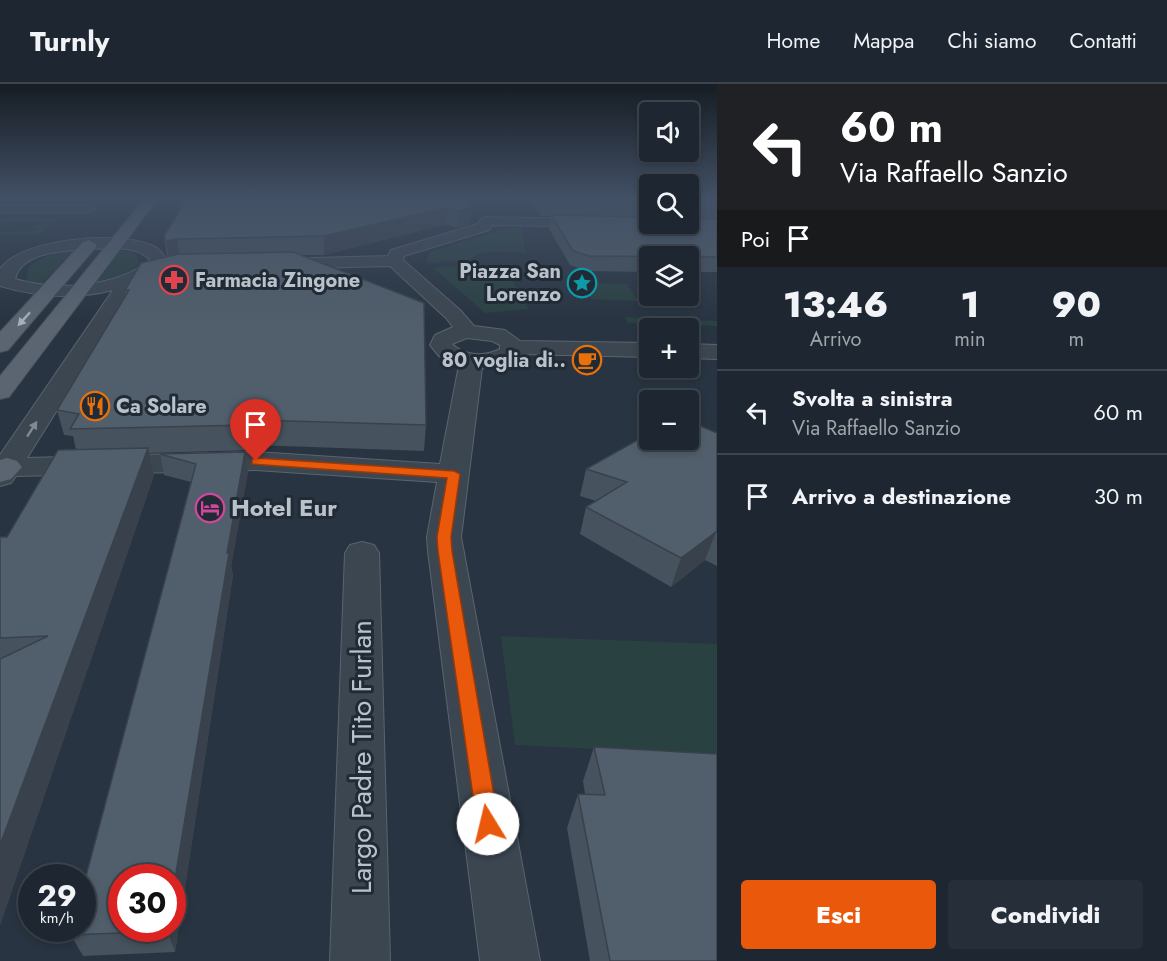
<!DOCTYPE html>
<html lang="it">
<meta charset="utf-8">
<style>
body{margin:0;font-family:Jost,sans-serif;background:#262f39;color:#f1f3f6;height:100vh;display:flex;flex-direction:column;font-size:22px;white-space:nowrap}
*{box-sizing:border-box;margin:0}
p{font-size:20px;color:#a1a5ab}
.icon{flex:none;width:33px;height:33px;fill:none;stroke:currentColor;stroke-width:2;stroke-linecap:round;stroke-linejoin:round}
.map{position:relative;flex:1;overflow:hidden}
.drawer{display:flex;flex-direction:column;background:#1e2731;width:450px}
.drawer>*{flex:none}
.top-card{background:#202124;color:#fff;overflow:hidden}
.fabs{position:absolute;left:639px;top:18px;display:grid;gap:12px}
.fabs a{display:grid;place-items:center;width:60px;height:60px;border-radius:6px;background:#1e2731;box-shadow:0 3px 9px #0003,0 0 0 2px #3c444d;font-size:30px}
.speed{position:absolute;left:18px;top:780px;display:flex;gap:12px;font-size:30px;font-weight:700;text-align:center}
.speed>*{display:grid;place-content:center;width:78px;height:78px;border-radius:50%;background:#1e2731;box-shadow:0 3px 9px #0003,0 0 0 2px #3c444d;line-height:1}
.speed small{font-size:15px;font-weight:400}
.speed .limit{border:9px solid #d22;background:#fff;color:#111}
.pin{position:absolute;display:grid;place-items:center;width:51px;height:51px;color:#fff;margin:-62px -26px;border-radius:50% 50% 50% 0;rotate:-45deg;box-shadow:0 0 6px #0007}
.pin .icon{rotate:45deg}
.me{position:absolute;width:66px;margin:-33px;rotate:351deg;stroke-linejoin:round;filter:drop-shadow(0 0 4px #0008)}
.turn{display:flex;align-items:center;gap:21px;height:126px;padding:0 24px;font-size:27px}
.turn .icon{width:78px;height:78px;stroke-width:2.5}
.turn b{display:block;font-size:42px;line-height:51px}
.then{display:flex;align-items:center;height:57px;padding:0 24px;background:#0003;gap:12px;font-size:22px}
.eta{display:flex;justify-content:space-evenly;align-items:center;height:102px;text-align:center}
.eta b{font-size:36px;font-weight:800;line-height:42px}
.cta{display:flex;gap:12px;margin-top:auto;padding:12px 24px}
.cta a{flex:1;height:69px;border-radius:6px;background:#ea580c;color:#fff;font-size:24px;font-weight:800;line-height:69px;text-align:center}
.cta a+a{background:#262f39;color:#f1f3f6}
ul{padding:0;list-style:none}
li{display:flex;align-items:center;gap:18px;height:84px;padding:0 24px;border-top:2px solid #3c444d}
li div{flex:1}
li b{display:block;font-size:22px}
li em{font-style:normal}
header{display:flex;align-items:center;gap:36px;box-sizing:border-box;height:84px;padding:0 30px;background:#1e2731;border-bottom:2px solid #3c444d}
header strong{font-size:28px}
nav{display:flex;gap:33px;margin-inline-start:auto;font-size:21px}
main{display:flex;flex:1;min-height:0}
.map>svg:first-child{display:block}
.green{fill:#2a4142}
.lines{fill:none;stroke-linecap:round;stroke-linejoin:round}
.street-casing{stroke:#5a646e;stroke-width:2}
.primary-casing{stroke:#464f5a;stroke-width:2}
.street{fill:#3c4651;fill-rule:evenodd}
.primary{fill:#5a6571;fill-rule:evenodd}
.wall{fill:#46525d}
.shaded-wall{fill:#39424c}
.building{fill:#515f6c;stroke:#39424c;stroke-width:1.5}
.oneway{fill:#a6afb9}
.oneway2{fill:#818a94}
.route{fill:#ea580c;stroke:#983908;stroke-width:1.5}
.labels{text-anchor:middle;stroke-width:6;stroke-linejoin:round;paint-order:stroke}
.far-poi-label{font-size:20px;font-weight:bold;fill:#b9c1cb;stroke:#212b36;text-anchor:end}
.poi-label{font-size:24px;font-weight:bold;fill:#b9c1cb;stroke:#212b36;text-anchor:start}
.near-street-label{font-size:28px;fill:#b9c1cb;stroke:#212b36}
</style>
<header>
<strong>Turnly</strong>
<nav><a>Home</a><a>Mappa</a><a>Chi siamo</a><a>Contatti</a></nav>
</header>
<main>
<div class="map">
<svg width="717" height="877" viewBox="0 0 717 877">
<rect width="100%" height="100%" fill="#283441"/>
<!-- green -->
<g class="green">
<path d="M1,134H61L39,151H0V148L34,147L37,144H30L43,138H6L3,141H7L0,143Z"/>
<path d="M521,143L526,169C510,169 482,163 469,176L429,179L426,176L430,168L509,144Z"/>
<path d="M74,166L42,199L27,198C27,193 26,188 29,184C35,174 64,166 74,166Z"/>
<path d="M121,166L134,167L138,174L137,182L111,197L96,199Z"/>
<path d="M478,180L505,184L529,225L485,229L433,184Z"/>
<path d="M583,199L627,200L638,217L591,215Z"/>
<path d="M624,233L717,237V242L628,239Z"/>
<path d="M501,552L717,560V671L515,661Z"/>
</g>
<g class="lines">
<!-- street casing -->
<g class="street-casing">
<g id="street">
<path d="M0,121H88L95,125L88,129H0Z"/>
<path d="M487,133L596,135L603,139L596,143L492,141L489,146L404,172L403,176L460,226L474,242L505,246L520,257L650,259V273L521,270L504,280L482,284L461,453L540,877H480L428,467L427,453L437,398L256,386L16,392L11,399L0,402V371L113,206C75,216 37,213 0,202V185C22,154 117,147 151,161C159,164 163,170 167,177L152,192L136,200L27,374L256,368L440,380L459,281L439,272L430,261L435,251L453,243L446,234L390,182L276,185L270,184L267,180L270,176L276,175L388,172L391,166L478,140L482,134ZM88,165C107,165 136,160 150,176C115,204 57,207 15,195C22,167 65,167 88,165ZM467,254L492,257L500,261V265C485,273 465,272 452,260Z"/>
<path d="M688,260L717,261V275L688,274Z"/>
<path d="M362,458L374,461L379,469L390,877H330L345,469L350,461Z"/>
</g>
</g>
<!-- primary casing -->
<g class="primary-casing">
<g id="primary">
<path d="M146,113H159L9,313L0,315V292Z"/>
<path d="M89,156L97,161L95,164L8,266L0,268V248L83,158Z"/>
<path d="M7,374L17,377L22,383L11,395L0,398V376Z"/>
</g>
</g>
<!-- street -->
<use href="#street" class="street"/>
<!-- primary -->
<use href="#primary" class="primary"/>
</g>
<!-- wall -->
<g class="wall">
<path d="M188,113L472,123L470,140L457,144L447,140L324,171H301L426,341L424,367L252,361V366L149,369L154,391L0,841V453H7L76,366L73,352L64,351L57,326L126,212L125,206L167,173L164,152Z"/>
<path d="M530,113H650V140H688V113H717V188H688V172H650V188L587,187L570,181L549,145L551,132H541Z"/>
<path d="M717,349V482L705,476L671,503L580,450L586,423L596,417L580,412L586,385L650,356H688Z"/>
<path d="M160,370L248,388L231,482L233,491L175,868L83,872L71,851L191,398L164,391Z"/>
<path d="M594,663L717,877H590L567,744L578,710H585L583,697Z"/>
</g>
<!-- shaded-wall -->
<g class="shaded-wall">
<path d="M448,123L447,140L324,171V152Z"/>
<path d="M472,123L470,140L457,144L459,127Z"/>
<path d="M177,155L180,174L169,176L166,157Z"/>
<path d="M250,336L252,361V366L249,341Z"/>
<path d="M148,364L154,391L0,841V761Z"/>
<path d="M245,368L248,388L231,482L233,491L175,868L167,847V844H172V813L227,469Z"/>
<path d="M716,448L705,476L671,503L681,474Z"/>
</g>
<!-- building -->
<g class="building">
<path d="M188,113H469L472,123L459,127L448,123L324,152L177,155L166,157L164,152Z"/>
<path d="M539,113H650V121L543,119Z"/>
<rect x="688" y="113" width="29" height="11"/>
<path d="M551,131L650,133V140H688V134L717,135V173L590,172L573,167Z"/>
<path d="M293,168L424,219L426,341L250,336L249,341L70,345L79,330L57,326L129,206H125L141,179L178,170Z"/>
<path d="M698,341L717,349V448H716L681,474L586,423L627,398L586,385L650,349V356H688V347Z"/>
<path d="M148,364L0,761V575L48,552L0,554V453H7L58,366Z"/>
<path d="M245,368L227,469H229L172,813V794H122V844H167V847L71,851L73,844H82V807L196,380L160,370Z"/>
<path d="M594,663L717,670V877H610L578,710L605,711Z"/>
</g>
<!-- one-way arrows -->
<defs><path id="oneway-solid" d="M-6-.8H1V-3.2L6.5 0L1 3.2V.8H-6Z" transform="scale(1.5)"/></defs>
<use class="oneway" href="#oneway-solid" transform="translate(24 235) rotate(132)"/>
<use class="oneway2" href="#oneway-solid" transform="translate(32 345) rotate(-57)"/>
<!-- sky -->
<linearGradient id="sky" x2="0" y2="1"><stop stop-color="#161d24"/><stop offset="0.48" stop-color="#425065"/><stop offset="1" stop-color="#425065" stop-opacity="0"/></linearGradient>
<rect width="717" height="236" fill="url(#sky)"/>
<!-- route -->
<path class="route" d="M256,374L454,387L460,390L451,453L452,467L499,740L496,748L488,750L481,748L477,740L438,467L437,453L447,394L252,380V375Z"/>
<!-- icons -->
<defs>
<g id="pharmacy-ring" transform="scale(1.5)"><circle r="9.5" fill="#212b36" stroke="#e0444e" stroke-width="1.5"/><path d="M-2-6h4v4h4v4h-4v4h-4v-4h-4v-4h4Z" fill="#e0444e"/></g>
<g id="sight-ring" transform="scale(1.5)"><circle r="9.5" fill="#212b36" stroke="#0f9aa8" stroke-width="1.5"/><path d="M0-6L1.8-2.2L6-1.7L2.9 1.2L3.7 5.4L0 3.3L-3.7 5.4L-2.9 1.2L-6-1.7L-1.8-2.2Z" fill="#0f9aa8"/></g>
<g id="cafe-ring" transform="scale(1.5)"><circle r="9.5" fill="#212b36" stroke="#e8710a" stroke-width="1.5"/><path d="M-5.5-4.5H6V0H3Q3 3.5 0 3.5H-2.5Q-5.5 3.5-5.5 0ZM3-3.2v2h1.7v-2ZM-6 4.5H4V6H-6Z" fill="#e8710a"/></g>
<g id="restaurant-ring" transform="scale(1.5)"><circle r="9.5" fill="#212b36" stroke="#e8710a" stroke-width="1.5"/><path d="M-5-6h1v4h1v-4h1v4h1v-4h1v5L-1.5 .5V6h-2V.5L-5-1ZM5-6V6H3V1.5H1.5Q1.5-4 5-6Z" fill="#e8710a"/></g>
<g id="hotel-ring" transform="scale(1.5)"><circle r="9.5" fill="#212b36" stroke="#d1479c" stroke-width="1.5"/><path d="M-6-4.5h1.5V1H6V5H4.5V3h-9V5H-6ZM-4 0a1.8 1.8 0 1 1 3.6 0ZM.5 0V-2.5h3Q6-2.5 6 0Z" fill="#d1479c"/></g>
</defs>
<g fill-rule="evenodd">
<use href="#pharmacy-ring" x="174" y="196"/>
<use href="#sight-ring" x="582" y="199"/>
<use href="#cafe-ring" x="587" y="276"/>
<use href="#restaurant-ring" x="95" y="322"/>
<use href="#hotel-ring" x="210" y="424"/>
</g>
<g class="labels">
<!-- far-poi labels -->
<g class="far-poi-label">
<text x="561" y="194">Piazza San<tspan x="561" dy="23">Lorenzo</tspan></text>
<text x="195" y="203" text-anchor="start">Farmacia Zingone</text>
<text x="566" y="283">80 voglia di..</text>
<text x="116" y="329" text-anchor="start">Ca Solare</text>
</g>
<!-- poi labels -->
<g class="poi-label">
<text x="231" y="432">Hotel Eur</text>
</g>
<!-- near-street labels -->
<g class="near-street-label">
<text transform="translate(361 673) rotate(-90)" y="10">Largo Padre Tito Furlan</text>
</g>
</g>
</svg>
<div class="fabs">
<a><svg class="icon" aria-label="sound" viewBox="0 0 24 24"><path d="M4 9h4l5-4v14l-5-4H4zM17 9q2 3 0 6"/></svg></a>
<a><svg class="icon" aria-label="search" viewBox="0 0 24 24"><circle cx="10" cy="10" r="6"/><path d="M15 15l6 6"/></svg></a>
<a><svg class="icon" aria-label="layers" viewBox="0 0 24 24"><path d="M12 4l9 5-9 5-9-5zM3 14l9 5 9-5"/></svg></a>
<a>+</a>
<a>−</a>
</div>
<div class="speed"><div>29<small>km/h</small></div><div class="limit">30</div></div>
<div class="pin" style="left:256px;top:377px;background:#d93025"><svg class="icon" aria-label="arrive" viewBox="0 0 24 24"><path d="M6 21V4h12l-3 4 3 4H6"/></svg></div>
<svg class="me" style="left:488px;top:740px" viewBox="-20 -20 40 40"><circle r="19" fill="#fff"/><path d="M0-13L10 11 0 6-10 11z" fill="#ea580c"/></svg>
</div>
<section class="drawer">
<div class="top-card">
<div class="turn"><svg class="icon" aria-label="left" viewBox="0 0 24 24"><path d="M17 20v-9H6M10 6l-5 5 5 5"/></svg><div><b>60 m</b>Via Raffaello Sanzio</div></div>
<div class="then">Poi<svg class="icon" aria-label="arrive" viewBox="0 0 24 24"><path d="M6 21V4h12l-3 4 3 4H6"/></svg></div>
</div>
<div class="eta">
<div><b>13:46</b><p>Arrivo</p></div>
<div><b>1</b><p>min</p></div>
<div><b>90</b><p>m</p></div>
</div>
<ul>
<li><svg class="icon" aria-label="left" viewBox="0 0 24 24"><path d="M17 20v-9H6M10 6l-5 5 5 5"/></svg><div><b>Svolta a sinistra</b><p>Via Raffaello Sanzio</p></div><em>60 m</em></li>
<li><svg class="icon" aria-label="arrive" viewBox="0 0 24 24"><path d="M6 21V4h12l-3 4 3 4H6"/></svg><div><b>Arrivo a destinazione</b></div><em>30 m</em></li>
</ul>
<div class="cta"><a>Esci</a><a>Condividi</a></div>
</section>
</main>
